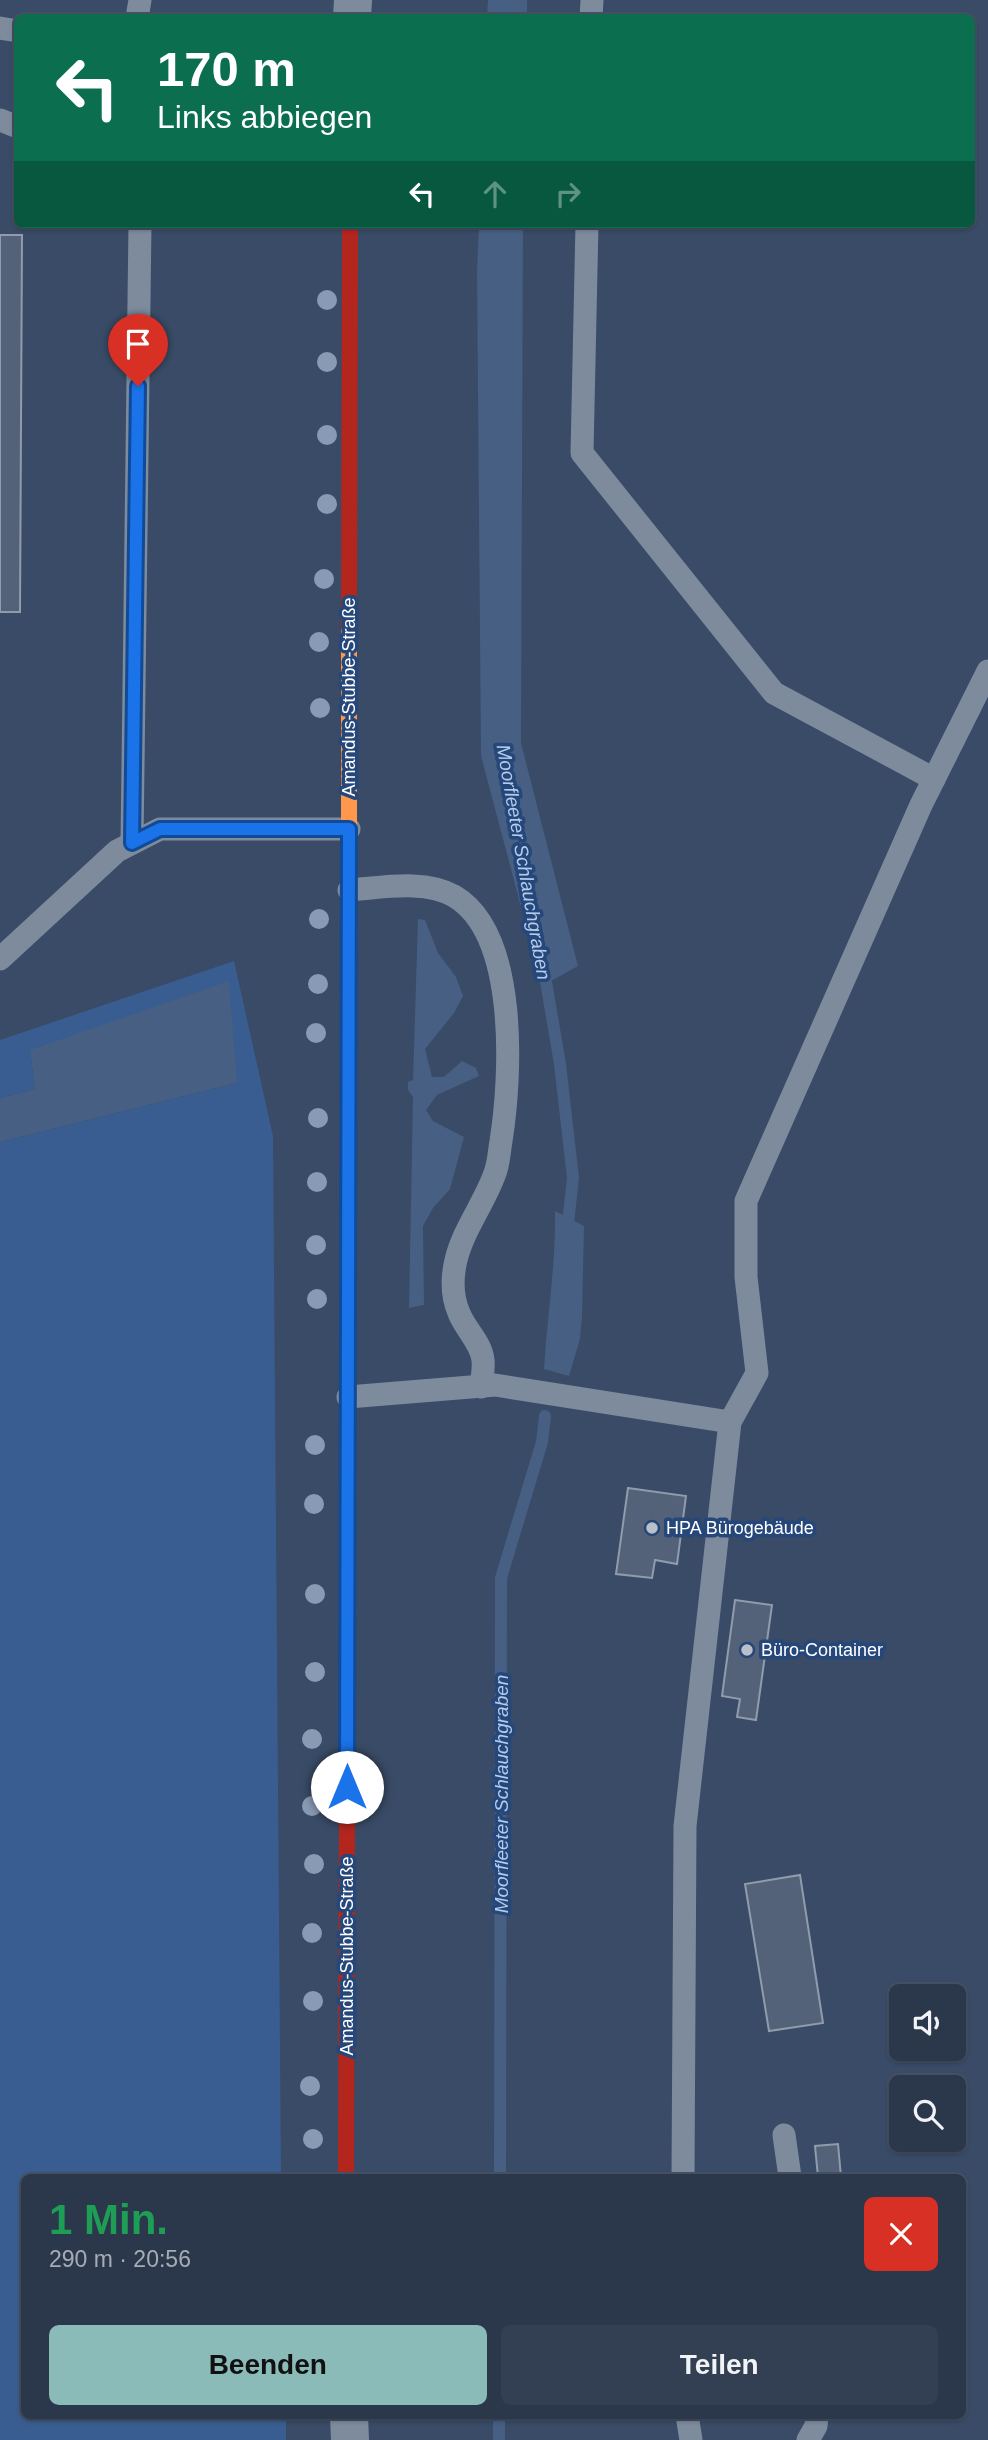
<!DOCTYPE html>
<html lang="de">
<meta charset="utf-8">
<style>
body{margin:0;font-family:Arial,sans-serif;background:#333f53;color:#f1f3f6;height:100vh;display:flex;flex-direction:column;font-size:26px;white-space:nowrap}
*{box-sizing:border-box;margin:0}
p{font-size:23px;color:#a6acb5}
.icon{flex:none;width:38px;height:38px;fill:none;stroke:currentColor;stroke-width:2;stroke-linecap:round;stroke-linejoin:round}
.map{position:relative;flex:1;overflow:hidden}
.details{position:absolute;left:21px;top:2174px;width:945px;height:245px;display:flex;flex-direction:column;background:#2b384c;border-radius:10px;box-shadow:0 2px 5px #0004,0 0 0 2px #475264}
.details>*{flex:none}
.banner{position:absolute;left:14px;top:14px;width:961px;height:214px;border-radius:10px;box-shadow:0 2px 5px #0004,0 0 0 2px #475264;background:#0b6e4f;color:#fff;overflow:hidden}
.buttons{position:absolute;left:889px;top:1984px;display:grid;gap:14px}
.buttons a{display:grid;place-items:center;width:77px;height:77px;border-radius:10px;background:#2b384c;box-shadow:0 2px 5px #0004,0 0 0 2px #475264;font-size:35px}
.pin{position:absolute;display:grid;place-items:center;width:60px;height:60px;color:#fff;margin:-72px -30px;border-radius:50% 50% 50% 0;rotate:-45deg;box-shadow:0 0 7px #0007}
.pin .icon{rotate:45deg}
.me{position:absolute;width:77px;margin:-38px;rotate:0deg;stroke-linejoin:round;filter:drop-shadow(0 0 5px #0008)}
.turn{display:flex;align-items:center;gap:24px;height:147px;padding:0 28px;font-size:32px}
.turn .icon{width:91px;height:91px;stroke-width:2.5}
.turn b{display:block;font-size:49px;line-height:60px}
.lanes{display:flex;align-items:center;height:66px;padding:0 28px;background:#0003;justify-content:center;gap:35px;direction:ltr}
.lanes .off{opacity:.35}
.round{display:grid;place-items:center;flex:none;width:74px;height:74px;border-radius:10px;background:#333f53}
.head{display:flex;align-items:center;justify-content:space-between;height:119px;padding:0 28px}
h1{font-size:42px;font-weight:700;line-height:52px;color:#1e9e55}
.action{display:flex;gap:14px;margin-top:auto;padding:14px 28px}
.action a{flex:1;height:80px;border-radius:10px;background:#8bbbb9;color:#111;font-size:28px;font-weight:700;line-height:80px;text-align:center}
.action a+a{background:#333f53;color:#f1f3f6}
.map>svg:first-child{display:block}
.green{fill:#395d90}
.water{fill:#465f83}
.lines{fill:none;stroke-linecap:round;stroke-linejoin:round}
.stream{stroke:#465f83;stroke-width:12}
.building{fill:#536278;stroke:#909cac;stroke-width:2}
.lane{stroke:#7d8b9d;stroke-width:23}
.street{stroke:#7d8b9d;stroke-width:38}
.fast{stroke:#63d668;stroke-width:16}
.slow{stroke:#ff974d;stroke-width:16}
.jam{stroke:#b3261e;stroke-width:16}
.tree{fill:#899bb4}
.route-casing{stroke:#114b97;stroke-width:18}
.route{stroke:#1a73e8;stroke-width:12}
.poi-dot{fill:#bac0c9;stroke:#25477a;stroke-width:2.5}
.labels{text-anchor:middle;stroke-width:7;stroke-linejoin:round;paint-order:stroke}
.street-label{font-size:18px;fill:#fff;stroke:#25477a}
.poi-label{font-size:18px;fill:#fff;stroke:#25477a;text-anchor:start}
.water-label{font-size:19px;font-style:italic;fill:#b3cbec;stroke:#25477a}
</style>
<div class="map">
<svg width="988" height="2440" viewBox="0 0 988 2440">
<rect width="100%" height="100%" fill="#394b66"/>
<!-- green -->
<path class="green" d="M234,961L273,1136L281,2177H24V2415H286V2440H0V1142L237,1083L30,1050L35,1089L0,1098V1040Z"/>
<!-- water -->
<g class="water">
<path d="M488,0H527V17H487Z"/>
<path d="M479,224H523L521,743L578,966L542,986L481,756L477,271Z"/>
<path d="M418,919L425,920L438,953L456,977L463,996L454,1013L425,1049L432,1077H444L462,1061L476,1068L479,1076L437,1095L426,1110L433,1121L464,1137L450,1189L433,1208L423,1226L424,1305L409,1308L413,1097L408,1090V1082L413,1080Z"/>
<path d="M229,981L237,1083L0,1142V1098L35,1089L30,1050Z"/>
<path d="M555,1211L584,1226L582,1316L580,1339L569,1376L544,1369C547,1316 556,1264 555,1211Z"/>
</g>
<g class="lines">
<!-- stream -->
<g class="stream">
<path d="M544,970L560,1064L573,1178L567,1232"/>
<path d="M500,2177L501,1578L542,1442L545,1416"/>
<path d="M499,2440V2415"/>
</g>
</g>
<!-- building -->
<g class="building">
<path d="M0,235H22L20,612H0Z"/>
<path d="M628,1488L686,1496L677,1564L655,1560L652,1578L616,1574Z"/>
<path d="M735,1600L772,1605L756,1720L737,1717L740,1699L722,1696Z"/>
<path d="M800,1875L823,2023L769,2031L745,1884Z"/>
<path d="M838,2144L841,2177H818L815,2146Z"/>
</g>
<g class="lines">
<!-- lane -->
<g class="lane">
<path d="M137,18L140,0"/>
<path d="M591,18L592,0"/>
<path d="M0,28L18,31"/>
<path d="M0,120L18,127"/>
<path d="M587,224L582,453L774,693L934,779"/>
<path d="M132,843L140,224"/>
<path d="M349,890C381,888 424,879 454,896C519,934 511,1078 501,1141C499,1152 499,1163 495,1173C485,1202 463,1230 456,1260C452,1277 452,1297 459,1313C465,1329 481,1342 483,1360C484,1368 482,1378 481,1387"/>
<path d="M0,959L117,851L160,829H349"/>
<path d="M348,1397L495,1385L730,1422"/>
<path d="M784,2135L790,2177"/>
<path d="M683,2177L685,1826L730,1422L757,1373L746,1277V1201L921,805L988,671"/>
<path d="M687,2415L691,2440"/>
<path d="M808,2440L816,2426L817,2415"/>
</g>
<!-- street -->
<g class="street">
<path d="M352,18L353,0"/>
<path d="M349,2415L350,2440"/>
</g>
<!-- fast -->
<path class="fast" d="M348,1219L349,931"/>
<!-- slow -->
<g class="slow">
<path d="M349,931V627"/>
<path d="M347,1808L348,1219"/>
</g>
<!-- jam -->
<g class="jam">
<path d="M349,627L350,224"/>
<path d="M346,2177L347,1808"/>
</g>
</g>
<!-- trees -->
<g class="tree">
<circle cx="327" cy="300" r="10"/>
<circle cx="327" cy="362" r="10"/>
<circle cx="327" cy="435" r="10"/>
<circle cx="327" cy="504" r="10"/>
<circle cx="324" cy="579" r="10"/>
<circle cx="319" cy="642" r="10"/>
<circle cx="320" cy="708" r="10"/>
<circle cx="319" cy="919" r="10"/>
<circle cx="318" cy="984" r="10"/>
<circle cx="316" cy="1033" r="10"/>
<circle cx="318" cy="1118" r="10"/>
<circle cx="317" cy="1182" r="10"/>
<circle cx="316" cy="1245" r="10"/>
<circle cx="317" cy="1299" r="10"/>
<circle cx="315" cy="1445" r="10"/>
<circle cx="314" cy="1504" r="10"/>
<circle cx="315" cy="1594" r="10"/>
<circle cx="315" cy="1672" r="10"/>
<circle cx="312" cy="1739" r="10"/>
<circle cx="312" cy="1806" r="10"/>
<circle cx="314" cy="1864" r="10"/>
<circle cx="312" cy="1933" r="10"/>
<circle cx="313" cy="2001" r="10"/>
<circle cx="310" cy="2086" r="10"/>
<circle cx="313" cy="2139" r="10"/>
</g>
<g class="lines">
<!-- route casing -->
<g class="route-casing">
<path id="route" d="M138,386L132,843L160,829H349L347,1787"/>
</g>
<!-- route -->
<use href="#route" class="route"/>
</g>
<!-- markers -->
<g class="poi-dot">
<circle cx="652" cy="1528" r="7"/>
<circle cx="747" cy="1650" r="7"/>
</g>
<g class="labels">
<!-- street labels -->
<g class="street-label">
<text transform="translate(349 697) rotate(-90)" y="6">Amandus-Stubbe-Straße</text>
<text transform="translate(347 1956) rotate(-90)" y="6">Amandus-Stubbe-Straße</text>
</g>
<!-- poi labels -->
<g class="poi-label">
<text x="666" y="1534">HPA Bürogebäude</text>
<text x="761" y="1656">Büro-Container</text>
</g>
<!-- water labels -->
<g class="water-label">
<text transform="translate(524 862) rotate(80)" y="7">Moorfleeter Schlauchgraben</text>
<text transform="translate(501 1794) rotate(-90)" y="7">Moorfleeter Schlauchgraben</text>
</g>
</g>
</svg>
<div class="buttons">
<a><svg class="icon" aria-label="sound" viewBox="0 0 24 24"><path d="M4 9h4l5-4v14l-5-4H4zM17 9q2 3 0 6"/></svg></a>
<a><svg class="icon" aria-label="search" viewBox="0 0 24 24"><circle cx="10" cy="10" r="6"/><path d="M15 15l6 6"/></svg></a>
</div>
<div class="pin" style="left:138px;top:386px;background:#d93025"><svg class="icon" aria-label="arrive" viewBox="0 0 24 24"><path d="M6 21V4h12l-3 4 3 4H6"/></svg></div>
<svg class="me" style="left:347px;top:1787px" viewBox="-20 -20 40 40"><circle r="19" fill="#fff"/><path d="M0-13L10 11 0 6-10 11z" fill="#1a73e8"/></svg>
<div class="banner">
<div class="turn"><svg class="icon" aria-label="left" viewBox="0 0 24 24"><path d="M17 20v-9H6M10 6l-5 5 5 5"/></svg><div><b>170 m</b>Links abbiegen</div></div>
<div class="lanes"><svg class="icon" aria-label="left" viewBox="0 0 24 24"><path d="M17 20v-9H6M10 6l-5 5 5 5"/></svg><svg class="icon off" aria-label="ahead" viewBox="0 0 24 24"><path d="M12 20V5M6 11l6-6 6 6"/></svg><svg class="icon off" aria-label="right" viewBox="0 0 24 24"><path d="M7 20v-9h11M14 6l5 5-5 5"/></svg></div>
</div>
<section class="details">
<div class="head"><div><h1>1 Min.</h1><p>290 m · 20:56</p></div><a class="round" style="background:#d93025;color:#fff"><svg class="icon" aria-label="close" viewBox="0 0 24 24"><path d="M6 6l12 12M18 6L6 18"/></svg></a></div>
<div class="action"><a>Beenden</a><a>Teilen</a></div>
</section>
</div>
